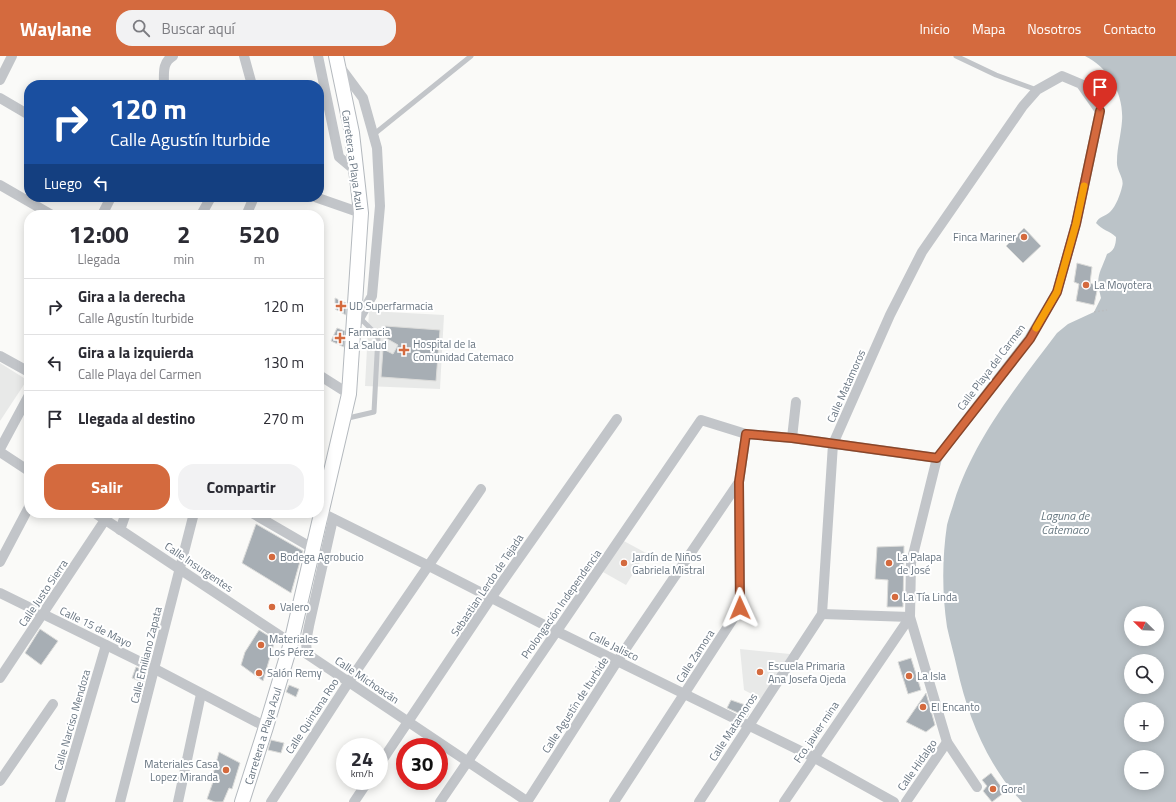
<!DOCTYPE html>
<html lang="es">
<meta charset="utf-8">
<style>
body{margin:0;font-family:"Titillium Web",sans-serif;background:#f2f2f3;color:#2b2b33;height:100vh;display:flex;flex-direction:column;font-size:15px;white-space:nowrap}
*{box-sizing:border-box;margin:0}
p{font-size:13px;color:#7c7c81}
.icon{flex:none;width:22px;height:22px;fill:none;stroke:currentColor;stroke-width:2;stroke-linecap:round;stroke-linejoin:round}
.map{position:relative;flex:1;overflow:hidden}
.panel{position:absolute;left:24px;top:154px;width:300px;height:308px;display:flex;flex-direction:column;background:#fff;border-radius:16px;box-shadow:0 2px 10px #0003}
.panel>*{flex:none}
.hud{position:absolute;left:24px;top:24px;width:300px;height:122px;border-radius:16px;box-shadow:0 2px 10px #0003;background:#1a4fa0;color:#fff;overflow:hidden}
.needle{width:26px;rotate:293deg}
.controls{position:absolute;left:1124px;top:550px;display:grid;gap:8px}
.controls a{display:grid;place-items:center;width:40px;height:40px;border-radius:50%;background:#fff;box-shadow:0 2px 10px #0003;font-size:20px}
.speed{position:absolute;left:336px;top:682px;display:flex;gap:8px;font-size:20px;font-weight:700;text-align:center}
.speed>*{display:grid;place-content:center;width:52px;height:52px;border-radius:50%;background:#fff;box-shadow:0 2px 10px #0003;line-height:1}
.speed small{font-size:10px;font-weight:400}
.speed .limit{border:6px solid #d22;background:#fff;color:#111}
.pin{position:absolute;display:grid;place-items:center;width:34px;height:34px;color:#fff;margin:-41px -17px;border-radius:50% 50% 50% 0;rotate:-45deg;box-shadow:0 0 4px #0007}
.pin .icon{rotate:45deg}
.me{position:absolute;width:44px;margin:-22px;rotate:359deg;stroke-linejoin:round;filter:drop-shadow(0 0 3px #0008)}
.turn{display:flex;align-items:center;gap:14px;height:84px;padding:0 20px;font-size:18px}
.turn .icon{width:52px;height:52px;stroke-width:2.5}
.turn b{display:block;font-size:28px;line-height:34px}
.then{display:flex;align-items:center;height:38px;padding:0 20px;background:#0003;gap:8px;font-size:15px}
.eta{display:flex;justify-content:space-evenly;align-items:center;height:68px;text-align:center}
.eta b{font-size:24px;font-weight:700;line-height:28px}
.cta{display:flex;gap:8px;margin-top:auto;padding:8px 20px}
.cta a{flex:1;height:46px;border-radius:16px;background:#d46a3e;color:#fff;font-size:16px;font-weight:700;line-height:46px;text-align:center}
.cta a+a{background:#f2f2f3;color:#2b2b33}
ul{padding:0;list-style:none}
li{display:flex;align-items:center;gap:12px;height:56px;padding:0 20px;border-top:1px solid #e1e1e2}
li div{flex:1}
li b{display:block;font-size:15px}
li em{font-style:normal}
header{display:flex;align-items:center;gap:24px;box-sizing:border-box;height:56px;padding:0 20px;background:#d46a3e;color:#fff}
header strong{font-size:19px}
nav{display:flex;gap:22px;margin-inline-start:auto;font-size:14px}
.search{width:280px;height:36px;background:#f2f2f3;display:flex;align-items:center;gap:10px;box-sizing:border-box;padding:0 14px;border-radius:16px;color:#7c7c81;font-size:15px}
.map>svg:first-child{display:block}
.built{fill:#e8e9e8}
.water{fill:#bbc3c8;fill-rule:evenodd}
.building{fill:#a7aeb4;stroke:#dcdcda}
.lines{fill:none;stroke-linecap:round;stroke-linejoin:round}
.secondary-casing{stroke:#b4b9be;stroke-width:16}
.path{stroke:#babdc0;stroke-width:1.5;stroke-dasharray:2 2;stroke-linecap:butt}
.lane{stroke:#c2c5c9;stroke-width:5}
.street{stroke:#c2c5c9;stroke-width:10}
.secondary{stroke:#fff;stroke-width:14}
.route-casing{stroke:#8a4528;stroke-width:10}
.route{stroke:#d46a3e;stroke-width:7}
.slow{stroke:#f59e0b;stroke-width:7}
.poi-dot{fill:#d46a3e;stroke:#fff;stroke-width:1.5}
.labels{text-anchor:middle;stroke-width:4;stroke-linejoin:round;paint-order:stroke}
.street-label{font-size:11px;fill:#677480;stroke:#fff}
.poi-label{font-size:11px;fill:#677480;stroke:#fff;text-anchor:start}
.water-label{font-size:12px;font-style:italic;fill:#677881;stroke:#fff}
</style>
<header>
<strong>Waylane</strong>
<div class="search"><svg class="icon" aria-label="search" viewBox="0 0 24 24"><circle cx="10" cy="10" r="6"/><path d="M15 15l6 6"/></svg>Buscar aquí</div>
<nav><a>Inicio</a><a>Mapa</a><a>Nosotros</a><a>Contacto</a></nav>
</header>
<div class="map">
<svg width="1176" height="746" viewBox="0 0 1176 746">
<rect width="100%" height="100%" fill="#fafaf8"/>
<!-- built -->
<g class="built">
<path d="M369,255L444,259L440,333L365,330Z"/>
<path d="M0,307L27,324L0,365Z"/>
<path d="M622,484L646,497L626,529L603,516Z"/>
<path d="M740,593L790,598L761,643L744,634Z"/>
</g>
<!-- water -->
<path class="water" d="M1085,0H1176V746H1022C987,709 968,661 957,612C954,598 950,585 947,571C942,538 942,502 947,469C949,461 952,453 954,446C974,382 1018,329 1057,277L1068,268L1094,256L1101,242C1095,219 1100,218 1107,198C1114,195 1116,189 1116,181C1110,175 1102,174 1096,167C1099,160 1105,161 1110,156C1116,150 1120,139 1122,131C1125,122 1116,115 1117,105C1117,92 1121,79 1122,65C1124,38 1109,12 1085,0ZM1131,557H1157V583H1131ZM1131,605H1157V631H1131ZM1131,653H1157V679H1131ZM1131,701H1157V727H1131Z"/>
<!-- building -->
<g class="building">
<path d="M1024,172L1041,190L1023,207L1006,190Z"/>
<path d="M1077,207L1092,211L1090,227L1098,230L1094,249L1076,245L1079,228L1074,226Z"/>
<path d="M335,242L346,247V259L335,253Z"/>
<path d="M385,270L440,274L436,325L381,321L383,293L393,298L398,289L384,281Z"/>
<path d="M337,272L345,275L344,291L331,285Z"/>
<path d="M256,468L303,495L291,537L242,507Z"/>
<path d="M904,490L903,551H887L888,524L875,523L877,491Z"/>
<path d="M40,573L58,585L41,609L25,597Z"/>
<path d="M259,574L275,584L263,625L241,609L245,596Z"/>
<path d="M911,602L921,634L908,638L898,606Z"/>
<path d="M136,611L147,616L144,627L132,622Z"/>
<path d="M289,629L299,633L296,641L286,636Z"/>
<path d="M926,637L935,669L926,676L906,666Z"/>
<path d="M731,644L751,651L747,661L727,652Z"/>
<path d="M271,684L284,687L281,697L268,694Z"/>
<path d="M219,696L240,707L232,733L229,732L223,746H215L207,743L214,723L212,722Z"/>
<path d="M991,717L1005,736L992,746L983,735L987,730L982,724Z"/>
</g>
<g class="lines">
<!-- secondary casing -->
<g class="secondary-casing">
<path id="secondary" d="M242,746L266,671L291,587L349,338L361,157L352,77L336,0"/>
</g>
<!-- path -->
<path class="path" d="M1094,256L1107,254"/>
<!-- lane -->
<g class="lane">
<path d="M956,0L996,19L1037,34"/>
<path d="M373,79L471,0"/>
<path d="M344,363L374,356L378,280L359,261"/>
</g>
<!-- street -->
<g class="street">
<path d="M244,0L252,29"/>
<path d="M318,0L339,101L357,116"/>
<path d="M340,11L363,42L377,92L380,150L372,240L355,270"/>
<path d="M0,24L12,0"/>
<path d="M95,29H103"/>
<path d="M164,29C164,18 162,6 173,0"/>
<path d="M0,42L29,59"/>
<path d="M0,129L52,159"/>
<path d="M315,141L361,157"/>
<path d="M248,155L254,141"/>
<path d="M102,159L111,141"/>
<path d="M201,159L211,141"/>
<path d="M0,300L29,316"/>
<path d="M319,319L349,338"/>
<path d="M792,382L796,346"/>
<path d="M0,393L29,339"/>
<path d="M0,396L29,415"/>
<path d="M95,457L291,587"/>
<path d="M252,457L314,493"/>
<path d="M322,457L429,510L556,575L813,701L894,746"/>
<path d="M333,463L309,570L306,586L307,598L528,746"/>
<path d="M120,474L126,457"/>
<path d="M0,506L29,451"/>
<path d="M0,537L155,613L266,671"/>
<path d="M822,558L910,561"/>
<path d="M0,622L105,464"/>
<path d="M379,709L491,542L617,363"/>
<path d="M0,725L53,648"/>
<path d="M60,746L106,589"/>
<path d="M120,746L194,457"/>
<path d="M178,746L201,638"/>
<path d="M271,746L348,627L481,433"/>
<path d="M354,746L368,725"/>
<path d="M440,746L701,364L746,378L792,382L937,402"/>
<path d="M527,746L618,604L739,426"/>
<path d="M614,746L740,552L739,426L746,378"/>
<path d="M699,746L822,558L833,388L890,259L922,196L1023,50L1037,34L1062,20L1081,28L1100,55L1076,168L1057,236L1029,283L937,402L911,507L910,561L947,686L977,731"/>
<path d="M784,746L910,561"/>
<path d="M906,746L947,686"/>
</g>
<!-- secondary -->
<use href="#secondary" class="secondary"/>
</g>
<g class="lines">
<!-- route casing -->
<g class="route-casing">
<path id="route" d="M740,552L739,426L746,378L792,382L937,402L1030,283L1057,236L1076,168L1100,55"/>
</g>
<!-- route -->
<use href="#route" class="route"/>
<!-- slow -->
<path class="slow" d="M1036,272L1057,236L1076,168L1084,130"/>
</g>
<!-- markers -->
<g class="poi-dot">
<circle cx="1024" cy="181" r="4"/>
<circle cx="1086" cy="229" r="4"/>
<path d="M339 244h4v4h4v4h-4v4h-4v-4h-4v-4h4z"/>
<path d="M338 276h4v4h4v4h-4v4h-4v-4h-4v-4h4z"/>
<path d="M402 288h4v4h4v4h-4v4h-4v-4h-4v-4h4z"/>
<circle cx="272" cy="501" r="4"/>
<circle cx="624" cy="507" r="4"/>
<circle cx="889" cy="507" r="4"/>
<circle cx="895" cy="541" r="4"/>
<circle cx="272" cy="551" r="4"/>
<circle cx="261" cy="589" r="4"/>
<circle cx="760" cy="616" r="4"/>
<circle cx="259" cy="617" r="4"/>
<circle cx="909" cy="620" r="4"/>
<circle cx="923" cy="651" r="4"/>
<circle cx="226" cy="714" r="4"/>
<circle cx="993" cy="733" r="4"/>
</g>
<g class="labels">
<!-- street labels -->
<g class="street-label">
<text transform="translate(353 104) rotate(82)" y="4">Carretera a Playa Azul</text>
<text transform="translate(991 311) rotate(-53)" y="4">Calle Playa del Carmen</text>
<text transform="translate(846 330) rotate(-66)" y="4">Calle Matamoros</text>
<text transform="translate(199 511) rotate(34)" y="4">Calle Insurgentes</text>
<text transform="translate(487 529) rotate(-56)" y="4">Sebastian Lerdo de Tejada</text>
<text transform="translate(43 537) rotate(-56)" y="4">Calle Justo Sierra</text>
<text transform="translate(561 548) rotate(-55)" y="4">Prolongación Independencia</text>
<text transform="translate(96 571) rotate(26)" y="4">Calle 15 de Mayo</text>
<text transform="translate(614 590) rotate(26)" y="4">Calle Jalisco</text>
<text transform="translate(146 599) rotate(-76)" y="4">Calle Emiliano Zapata</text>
<text transform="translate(695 600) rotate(-57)" y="4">Calle Zamora</text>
<text transform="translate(367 624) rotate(34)" y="4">Calle Michoacán</text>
<text transform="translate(575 649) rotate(-57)" y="4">Calle Agustín de Iturbide</text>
<text transform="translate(312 660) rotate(-57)" y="4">Calle Quintana Roo</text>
<text transform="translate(72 664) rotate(-74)" y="4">Calle Narciso Mendoza</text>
<text transform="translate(733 671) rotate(-57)" y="4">Calle Matamoros</text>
<text transform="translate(816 676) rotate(-56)" y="4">Fco. javier mina</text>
<text transform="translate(263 680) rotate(-73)" y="4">Carretera a Playa Azul</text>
<text transform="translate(917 709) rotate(-55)" y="4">Calle Hidalgo</text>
</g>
<!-- poi labels -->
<g class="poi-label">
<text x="1016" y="185" text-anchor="end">Finca Mariner</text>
<text x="1094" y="233">La Moyotera</text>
<text x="349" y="254">UD Superfarmacia</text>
<text x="348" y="280">Farmacia<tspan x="348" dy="13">La Salud</tspan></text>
<text x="413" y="292">Hospital de la<tspan x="413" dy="13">Comunidad Catemaco</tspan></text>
<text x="280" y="505">Bodega Agrobucio</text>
<text x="632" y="505">Jardín de Niños<tspan x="632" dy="13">Gabriela Mistral</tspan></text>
<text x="897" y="505">La Palapa<tspan x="897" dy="13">de José</tspan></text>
<text x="903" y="545">La Tía Linda</text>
<text x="280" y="555">Valero</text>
<text x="269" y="587">Materiales<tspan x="269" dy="13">Los Pérez</tspan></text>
<text x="768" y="614">Escuela Primaria<tspan x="768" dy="13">Ana Josefa Ojeda</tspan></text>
<text x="267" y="621">Salón Remy</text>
<text x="917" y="624">La Isla</text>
<text x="931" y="655">El Encanto</text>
<text x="218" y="712" text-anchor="end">Materiales Casa<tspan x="218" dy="13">Lopez Miranda</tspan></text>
<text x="1001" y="737">Gorel</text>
</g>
<!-- water labels -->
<g class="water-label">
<text x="1065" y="464">Laguna de<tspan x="1065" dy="14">Catemaco</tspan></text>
</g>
</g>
</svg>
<div class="controls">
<a><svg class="needle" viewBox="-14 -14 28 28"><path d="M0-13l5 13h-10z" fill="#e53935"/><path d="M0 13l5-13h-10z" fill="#7c7c81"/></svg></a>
<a><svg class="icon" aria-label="search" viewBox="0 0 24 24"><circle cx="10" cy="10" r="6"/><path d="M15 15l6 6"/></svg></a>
<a>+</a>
<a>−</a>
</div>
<div class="speed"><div>24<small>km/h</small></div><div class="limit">30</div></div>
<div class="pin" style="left:1100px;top:55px;background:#d93025"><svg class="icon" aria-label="arrive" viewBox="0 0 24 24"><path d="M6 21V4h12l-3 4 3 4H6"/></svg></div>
<svg class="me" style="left:740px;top:552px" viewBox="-20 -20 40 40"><path d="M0-17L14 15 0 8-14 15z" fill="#d46a3e" stroke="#fff" stroke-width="4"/></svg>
<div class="hud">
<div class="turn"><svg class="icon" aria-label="right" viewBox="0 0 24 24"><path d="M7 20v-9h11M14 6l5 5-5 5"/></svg><div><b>120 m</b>Calle Agustín Iturbide</div></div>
<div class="then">Luego<svg class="icon" aria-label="left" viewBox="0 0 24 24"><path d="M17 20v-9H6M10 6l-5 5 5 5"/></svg></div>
</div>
<section class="panel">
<div class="eta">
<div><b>12:00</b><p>Llegada</p></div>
<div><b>2</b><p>min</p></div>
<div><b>520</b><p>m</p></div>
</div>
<ul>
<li><svg class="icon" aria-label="right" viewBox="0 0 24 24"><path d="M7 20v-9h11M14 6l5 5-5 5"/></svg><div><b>Gira a la derecha</b><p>Calle Agustín Iturbide</p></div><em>120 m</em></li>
<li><svg class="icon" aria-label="left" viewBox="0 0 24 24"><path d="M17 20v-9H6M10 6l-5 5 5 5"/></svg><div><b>Gira a la izquierda</b><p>Calle Playa del Carmen</p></div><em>130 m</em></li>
<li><svg class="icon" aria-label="arrive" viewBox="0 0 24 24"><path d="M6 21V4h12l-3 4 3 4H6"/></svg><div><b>Llegada al destino</b></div><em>270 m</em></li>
</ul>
<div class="cta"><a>Salir</a><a>Compartir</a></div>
</section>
</div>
